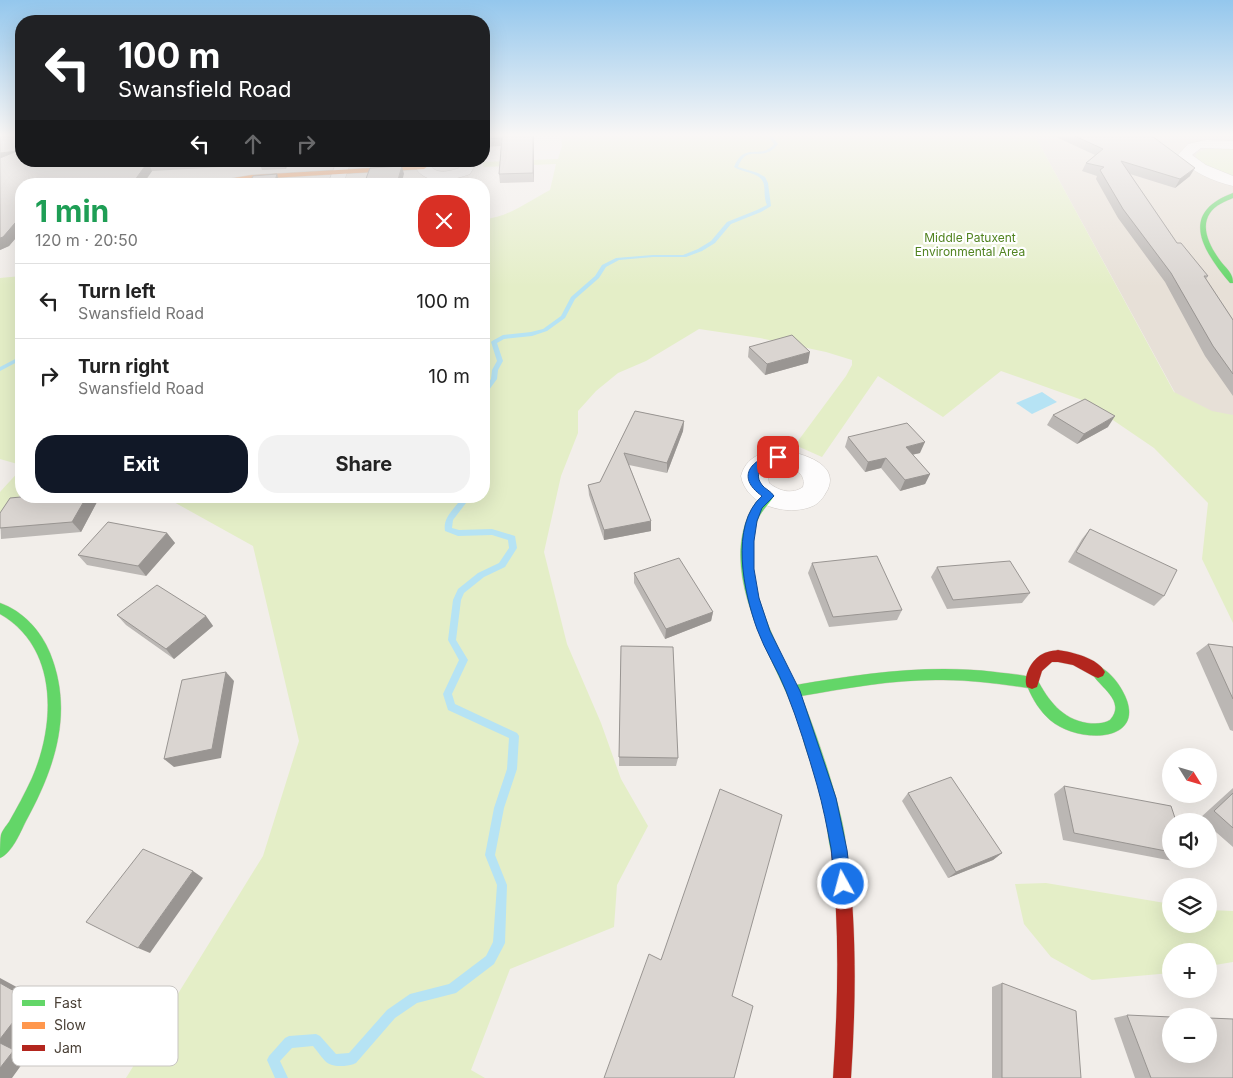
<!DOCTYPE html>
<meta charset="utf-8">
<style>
body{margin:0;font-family:Inter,sans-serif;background:#f2f2f2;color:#222;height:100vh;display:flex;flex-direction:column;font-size:19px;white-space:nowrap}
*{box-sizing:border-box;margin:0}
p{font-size:16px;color:#767676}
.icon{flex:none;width:28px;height:28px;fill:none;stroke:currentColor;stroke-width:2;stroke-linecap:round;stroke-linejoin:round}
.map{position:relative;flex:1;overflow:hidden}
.panel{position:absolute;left:15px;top:178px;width:475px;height:325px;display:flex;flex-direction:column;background:#fff;border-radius:20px;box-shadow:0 5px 20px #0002}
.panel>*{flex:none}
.top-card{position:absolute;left:15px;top:15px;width:475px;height:152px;border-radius:20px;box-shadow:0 5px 20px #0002;background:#202124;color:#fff;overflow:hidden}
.needle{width:32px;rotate:127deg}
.tools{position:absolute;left:1162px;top:748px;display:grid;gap:10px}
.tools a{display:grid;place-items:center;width:55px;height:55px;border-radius:50%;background:#fff;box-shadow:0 5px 20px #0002;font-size:25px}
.pin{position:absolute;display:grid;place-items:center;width:42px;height:42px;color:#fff;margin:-21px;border-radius:10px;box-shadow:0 2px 8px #0006}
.me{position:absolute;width:55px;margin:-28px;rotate:353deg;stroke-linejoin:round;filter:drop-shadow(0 0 4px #0008)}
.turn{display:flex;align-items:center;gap:18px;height:105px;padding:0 20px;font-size:22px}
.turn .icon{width:65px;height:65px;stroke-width:2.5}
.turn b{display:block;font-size:35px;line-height:42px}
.lanes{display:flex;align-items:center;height:48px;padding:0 20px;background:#0003;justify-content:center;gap:25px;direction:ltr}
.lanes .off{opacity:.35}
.round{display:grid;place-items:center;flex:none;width:52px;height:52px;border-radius:20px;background:#f2f2f2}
.summary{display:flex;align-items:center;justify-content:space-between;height:85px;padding:0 20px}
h1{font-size:30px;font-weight:700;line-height:38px;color:#1e9e55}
.action{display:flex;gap:10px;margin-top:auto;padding:10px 20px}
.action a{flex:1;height:58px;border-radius:20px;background:#111827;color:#fff;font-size:20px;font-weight:700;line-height:58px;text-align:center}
.action a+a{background:#f2f2f2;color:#222}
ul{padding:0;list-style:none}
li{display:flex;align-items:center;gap:15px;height:75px;padding:0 20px;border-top:1px solid #e0e0e0}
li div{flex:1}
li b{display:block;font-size:19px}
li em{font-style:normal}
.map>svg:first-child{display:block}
.residential{fill:#e7e0d7}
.green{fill:#e4eec7}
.water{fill:#b6e3f4}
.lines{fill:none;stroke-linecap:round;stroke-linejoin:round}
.stream{fill:#b6e3f4;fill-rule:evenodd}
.street-casing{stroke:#cfcac6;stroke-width:1}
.fast-casing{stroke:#d4ccc1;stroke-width:1}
.slow-casing{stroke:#d4ccc1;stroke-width:1}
.jam-casing{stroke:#d4ccc1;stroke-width:1}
.street{fill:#fdfcfc;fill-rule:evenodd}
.fast{fill:#63d668;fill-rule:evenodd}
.slow{fill:#ff974d;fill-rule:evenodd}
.jam{fill:#b3261e;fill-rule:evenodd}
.wall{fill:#bbb7b4}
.shaded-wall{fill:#999592}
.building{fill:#dad5d1;stroke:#999592}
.route{fill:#1a73e8;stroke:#114b97}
.labels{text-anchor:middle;stroke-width:4.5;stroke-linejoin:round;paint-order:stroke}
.far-park-label{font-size:12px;fill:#518320;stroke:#fff}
.key{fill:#fff;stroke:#c8c5c2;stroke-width:1}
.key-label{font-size:14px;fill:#493f35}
</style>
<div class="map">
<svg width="1233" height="1078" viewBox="0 0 1233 1078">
<rect width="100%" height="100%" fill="#f2eeea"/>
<!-- residential -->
<path class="residential" d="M1035,136H1233V149L1211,148L1200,151L1233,177V416L1185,411Z"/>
<!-- green -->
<g class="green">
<path d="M561,136H1035L1174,392L1212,411L1233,415V623L1202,559L1208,503L1154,448L1085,401L1001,371L943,417L878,376L822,457L795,445L846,376L852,365V360L826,352L760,338L699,329L646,361L618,373L596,391L578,411V433L561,476L544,552L567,644L601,723L621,779L648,826L617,885L614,927L510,969L471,1070L485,1078H126L263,856L299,741L253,546L163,496H484V219C507,218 529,201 550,190L556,164L483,167V162L558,159L562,146Z"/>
<path d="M1211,148L1233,149V177L1212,169L1196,158V154L1200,151Z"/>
<path d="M21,276V465L0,459V278Z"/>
<path d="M21,469V494L0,518V492Z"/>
<path d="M1046,883L1171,904V924H1209V910L1233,911V962L1209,966V951H1171V973L1092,980L1051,957L1024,924L1015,884Z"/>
</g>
<!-- water -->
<path class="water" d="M1042,392L1057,402L1032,414L1016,403Z"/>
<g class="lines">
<!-- stream -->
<g class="stream">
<path d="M768,136H772L778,144C763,164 747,142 738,167L758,173L765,177L768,183L771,206L761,212L731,224L715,243L702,251L686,257H653L619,260L606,267L599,278L575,299L565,318L547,331L532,336L504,339L497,343L503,361L498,370L497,379L486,394L484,395V389L491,379L492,370L497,361L491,342L492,341L503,335L531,332L543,329L561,316L571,297L595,276L602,265L616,258L653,255H683L698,249L711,241L727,222L757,210L767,205C764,198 765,192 764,185C762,172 743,173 734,167C745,140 761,161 774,144Z"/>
<path d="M21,356V360L0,371V367Z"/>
<path d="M457,496H465L466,503L453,520L452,528L459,530L492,529L515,536L517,548L505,567L484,577L464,593L461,600L456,640L468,660L452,694L455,704L517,733L519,736L517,769L504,808L495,855L507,885L505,943L503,947L494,964L456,993L417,1003L395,1018L356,1063C352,1065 349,1065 344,1066C325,1067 325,1060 313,1046L292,1048L280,1061L288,1078H275L267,1060L269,1056L285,1038L289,1036L316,1034L320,1036L336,1054L349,1053L387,1010L410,994L449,984L486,956L493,942L497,885L485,855L494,808L507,769L509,738L448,710L443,694L459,660L448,640L453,600L458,589L478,573L499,563L509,548L508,540L492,535L458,536L445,531C443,519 451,512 458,503Z"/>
</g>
<!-- street casing -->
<g class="street-casing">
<g id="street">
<path d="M1206,140L1233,141V149L1201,148L1192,155L1206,165L1233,176V186C1213,181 1190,172 1178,155L1188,144Z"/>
<path d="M337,161H351L343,184H328Z"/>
<path d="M457,161H472L475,165L470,174C454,180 429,186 417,170L419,164H429C436,175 448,172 459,168L460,166Z"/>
<path d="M778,449C795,452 840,461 828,489C824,496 821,502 813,506C788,517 746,506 741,476C746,457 761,453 778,449ZM778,465C791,468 807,471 803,487C792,495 779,491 769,483L767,472Z"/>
</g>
</g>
<!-- fast casing -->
<g class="fast-casing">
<g id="fast">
<path d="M1233,193V198C1226,201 1215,205 1210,213C1199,229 1212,250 1222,263C1228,270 1233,274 1233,283H1230C1203,251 1178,213 1233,193Z"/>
<path d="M769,492L774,496C768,506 759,512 756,525C741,580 773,636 796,685C862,674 927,664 995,672C1008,674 1024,674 1037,679C1048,700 1062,719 1087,723C1095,724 1103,724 1110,720C1127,701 1099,687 1091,672L1093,668L1098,666C1108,670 1117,681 1122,690C1152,743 1079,745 1050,720C1040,711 1033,700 1028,688C1000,684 972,680 943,680C895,679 848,688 801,696C812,720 853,836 845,857L839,859L833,857C828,844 828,829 825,816C820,792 813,769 805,746C800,727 794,709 786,692C763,640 723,572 749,514C753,506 760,495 769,492Z"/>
<path d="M0,603C23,611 41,631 50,653C74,712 55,768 26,821C20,833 12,853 0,858C0,851 0,841 1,835C2,831 6,826 9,822C17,808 25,793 32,778C56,723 58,647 0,614Z"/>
</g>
</g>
<!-- slow casing -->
<g class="slow-casing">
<path id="slow" d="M428,161H435L424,169L252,179L223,184H179L195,179L216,181L252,175L422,165Z"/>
</g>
<!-- jam casing -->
<g class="jam-casing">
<g id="jam">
<path d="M1058,650C1072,652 1098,658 1105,672L1103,676L1098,678L1093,676L1073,665L1058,662H1052L1042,671L1037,687L1032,689L1027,687C1023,678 1030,663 1038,657C1044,652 1051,651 1058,650Z"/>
<path d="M839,843L845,845L847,851C857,927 856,1002 851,1078H833C838,1002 840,927 831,851L833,845Z"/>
</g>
</g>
<!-- street -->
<use href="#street" class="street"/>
<!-- fast -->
<use href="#fast" class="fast"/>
<!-- slow -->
<use href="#slow" class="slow"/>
<!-- jam -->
<use href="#jam" class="jam"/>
</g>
<!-- wall -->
<g class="wall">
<path d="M0,136L21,161H288L286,169L262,170L260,165L152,171L143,184H21V232L9,246L0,250Z"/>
<path d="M484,136H534V182L500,183L499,174L501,146L484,147Z"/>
<path d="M1054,136H1152L1190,176L1175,188L1130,174L1177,243L1208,276L1206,279L1233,320V396L1205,356L1165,282L1118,218L1096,179L1097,176L1082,171L1086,163L1095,155Z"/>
<path d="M749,347L808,363L765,375L748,357Z"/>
<path d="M635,411L684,421L683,431L667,473L629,465L651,521V531L604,540L589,495L588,485L600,482Z"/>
<path d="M1053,415L1108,427L1077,444L1047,425Z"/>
<path d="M848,437L920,453L912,455L930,474L925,484L900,491L881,468L865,472L845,447Z"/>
<path d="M31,496H92L97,502L81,532L1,539L0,513Z"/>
<path d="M1090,529L1164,596L1154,606L1068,562L1082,539Z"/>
<path d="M167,533L175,543L146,576L87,565L78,555Z"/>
<path d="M812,563L902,610L897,620L829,627L808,573Z"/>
<path d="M937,567L1030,593L1022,603L947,609L931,577Z"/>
<path d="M634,573L713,612L711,621L665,639L634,583Z"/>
<path d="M117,615L206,616L213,626L174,659L126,625Z"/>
<path d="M1208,644L1233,647V731L1230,730L1196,653Z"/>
<path d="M621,646L678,758L676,766H619Z"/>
<path d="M1064,786L1171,821V859H1178L1173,861L1063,840L1054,794Z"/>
<path d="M1233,788V847L1209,826V821H1204L1200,818Z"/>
<path d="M908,793L1002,853L993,860L948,878L902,801Z"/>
<path d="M1002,983L1081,1078H992V987Z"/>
<path d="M1127,1015L1233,1078H1135L1114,1018Z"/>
</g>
<!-- shaded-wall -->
<g class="shaded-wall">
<path d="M533,136H534V182L533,173Z"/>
<path d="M17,151L0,162V153Z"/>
<path d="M283,161H288L286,169Z"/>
<path d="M148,162L152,171L143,184H132Z"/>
<path d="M402,166L404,174L401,184L397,183Z"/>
<path d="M1195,168L1190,176L1175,188L1180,179Z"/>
<path d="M277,174L280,184H274Z"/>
<path d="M21,216V232L9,246L0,250V238Z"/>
<path d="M810,352L808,363L765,375L767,364Z"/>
<path d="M1115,416L1108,427L1077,444L1084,434Z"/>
<path d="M684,421L683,431L667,473V463Z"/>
<path d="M925,442L920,453L901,457L906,447Z"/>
<path d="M886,458L881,468L865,472L868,462Z"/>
<path d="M930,474L925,484L900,491L905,480Z"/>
<path d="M87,496H92L97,502L81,532L72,522Z"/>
<path d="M651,521V531L604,540V530Z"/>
<path d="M167,533L175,543L146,576L138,566Z"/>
<path d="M713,612L711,621L665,639L666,629Z"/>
<path d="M206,616L213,626L174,659L166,649Z"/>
<path d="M226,672L234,681L221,758L174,767L164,759Z"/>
<path d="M1002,853L993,860L948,878L956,872Z"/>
<path d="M193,871L203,878L150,953L138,948Z"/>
<path d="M0,978L46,1003L15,1044L30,1053L12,1078H0Z"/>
</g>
<!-- building -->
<g class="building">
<path d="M0,136H21V161H159L148,162L132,184H21V216L3,237L0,238V158L17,151L0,153Z"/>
<path d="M484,136H533V173L499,174L502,138L484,139Z"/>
<path d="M1075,136H1152L1195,168L1180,179L1121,161L1177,243H1181L1208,276H1204L1233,320V374L1213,346L1171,273L1123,209L1100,170L1104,167L1086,163L1103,149Z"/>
<path d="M402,166L397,183L417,182V184H364L370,168Z"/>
<path d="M277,174L274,184H249L253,176Z"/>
<path d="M792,335L810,352L767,364L749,347Z"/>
<path d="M1085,399L1115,416L1084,434L1053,415Z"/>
<path d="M635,411L684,421L667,463L624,453L651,521L604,530L588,485L600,482Z"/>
<path d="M907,423L925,442L906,447L930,474L905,480L886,458L868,462L848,437Z"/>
<path d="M31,496H87L72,522L0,528V513L10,498Z"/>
<path d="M108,522L167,533L138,566L78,555Z"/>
<path d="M1090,529L1177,570L1164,596L1076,552Z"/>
<path d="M877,556L902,610L833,617L812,563Z"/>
<path d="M679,558L713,612L666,629L634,573Z"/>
<path d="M1010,561L1030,593L953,600L937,567Z"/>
<path d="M157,585L206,616L166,649L117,615Z"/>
<path d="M1208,644L1233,647V699Z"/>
<path d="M621,646L673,647L678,758L619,757Z"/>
<path d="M226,672L212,749L164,759L182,680Z"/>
<path d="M951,777L1002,853L956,872L908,793Z"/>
<path d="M1064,786L1171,806L1176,821H1171V852L1074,833Z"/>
<path d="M720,789L782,815L732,996L753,1006L734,1078H604L649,954L661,960Z"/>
<path d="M1233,793V828L1214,811Z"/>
<path d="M143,849L193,871L138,948L86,922Z"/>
<path d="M0,983L30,1000L0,1039Z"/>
<path d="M1002,983L1076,1011L1081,1078H1002Z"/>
<path d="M1127,1015L1171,1017V1054H1209V1018L1233,1019V1078H1151Z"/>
<path d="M0,1043L14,1050L0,1068Z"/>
</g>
<!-- sky -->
<linearGradient id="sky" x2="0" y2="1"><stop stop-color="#94c7ed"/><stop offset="0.47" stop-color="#f9f7f6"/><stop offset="1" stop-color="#f9f7f6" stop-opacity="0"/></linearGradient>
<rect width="1233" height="287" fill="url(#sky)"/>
<!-- route -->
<path class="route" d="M778,453L783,457L782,459C771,462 750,469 762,485C765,489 771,491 774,496L762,508L757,521L754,541V569L759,598L770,631L800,691L827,771L836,798L847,850L851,884L849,889L843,892L837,889C832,877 833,862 831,848C827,827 823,806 817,785C808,754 798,721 786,691C778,670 765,651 757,629C744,593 729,525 762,496C734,476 753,458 778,453Z"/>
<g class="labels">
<!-- far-park labels -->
<g class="far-park-label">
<text x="970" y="242">Middle Patuxent<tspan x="970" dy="14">Environmental Area</tspan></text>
</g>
</g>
<!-- legend -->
<rect x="12" y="986" width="166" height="80" rx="8" class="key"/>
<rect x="22" y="1000" width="23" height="6" fill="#63d668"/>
<rect x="22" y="1022" width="23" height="7" fill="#ff974d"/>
<rect x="22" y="1045" width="23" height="6" fill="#b3261e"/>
<g class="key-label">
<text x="54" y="1008">Fast</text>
<text x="54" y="1030">Slow</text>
<text x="54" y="1053">Jam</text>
</g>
</svg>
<div class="tools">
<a><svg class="needle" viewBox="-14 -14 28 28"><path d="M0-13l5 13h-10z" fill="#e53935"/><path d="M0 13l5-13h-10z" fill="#767676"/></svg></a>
<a><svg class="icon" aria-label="sound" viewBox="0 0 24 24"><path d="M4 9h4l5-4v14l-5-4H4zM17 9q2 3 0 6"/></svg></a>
<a><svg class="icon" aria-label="layers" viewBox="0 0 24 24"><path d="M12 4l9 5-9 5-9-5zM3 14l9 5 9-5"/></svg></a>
<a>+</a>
<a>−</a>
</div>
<div class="pin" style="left:778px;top:457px;background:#d93025"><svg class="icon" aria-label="arrive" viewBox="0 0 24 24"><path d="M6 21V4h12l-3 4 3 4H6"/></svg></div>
<svg class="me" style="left:843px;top:884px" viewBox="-20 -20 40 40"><circle r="17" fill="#1a73e8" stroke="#fff" stroke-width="3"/><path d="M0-11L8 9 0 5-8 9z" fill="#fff"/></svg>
<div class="top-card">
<div class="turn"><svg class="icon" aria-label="left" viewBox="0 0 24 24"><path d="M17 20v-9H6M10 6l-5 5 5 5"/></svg><div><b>100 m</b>Swansfield Road</div></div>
<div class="lanes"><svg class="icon" aria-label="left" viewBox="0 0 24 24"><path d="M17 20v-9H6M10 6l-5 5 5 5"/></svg><svg class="icon off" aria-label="ahead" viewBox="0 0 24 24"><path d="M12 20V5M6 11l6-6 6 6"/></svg><svg class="icon off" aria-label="right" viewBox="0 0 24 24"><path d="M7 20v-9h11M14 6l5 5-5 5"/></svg></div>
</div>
<section class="panel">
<div class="summary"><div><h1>1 min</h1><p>120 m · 20:50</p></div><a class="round" style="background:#d93025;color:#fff"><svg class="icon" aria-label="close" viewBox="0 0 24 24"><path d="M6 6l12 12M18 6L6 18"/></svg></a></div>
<ul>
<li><svg class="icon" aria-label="left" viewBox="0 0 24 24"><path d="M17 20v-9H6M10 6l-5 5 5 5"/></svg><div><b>Turn left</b><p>Swansfield Road</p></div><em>100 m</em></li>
<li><svg class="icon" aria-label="right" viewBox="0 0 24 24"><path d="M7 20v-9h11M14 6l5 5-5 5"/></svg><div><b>Turn right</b><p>Swansfield Road</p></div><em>10 m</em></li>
</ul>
<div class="action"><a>Exit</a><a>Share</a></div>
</section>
</div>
